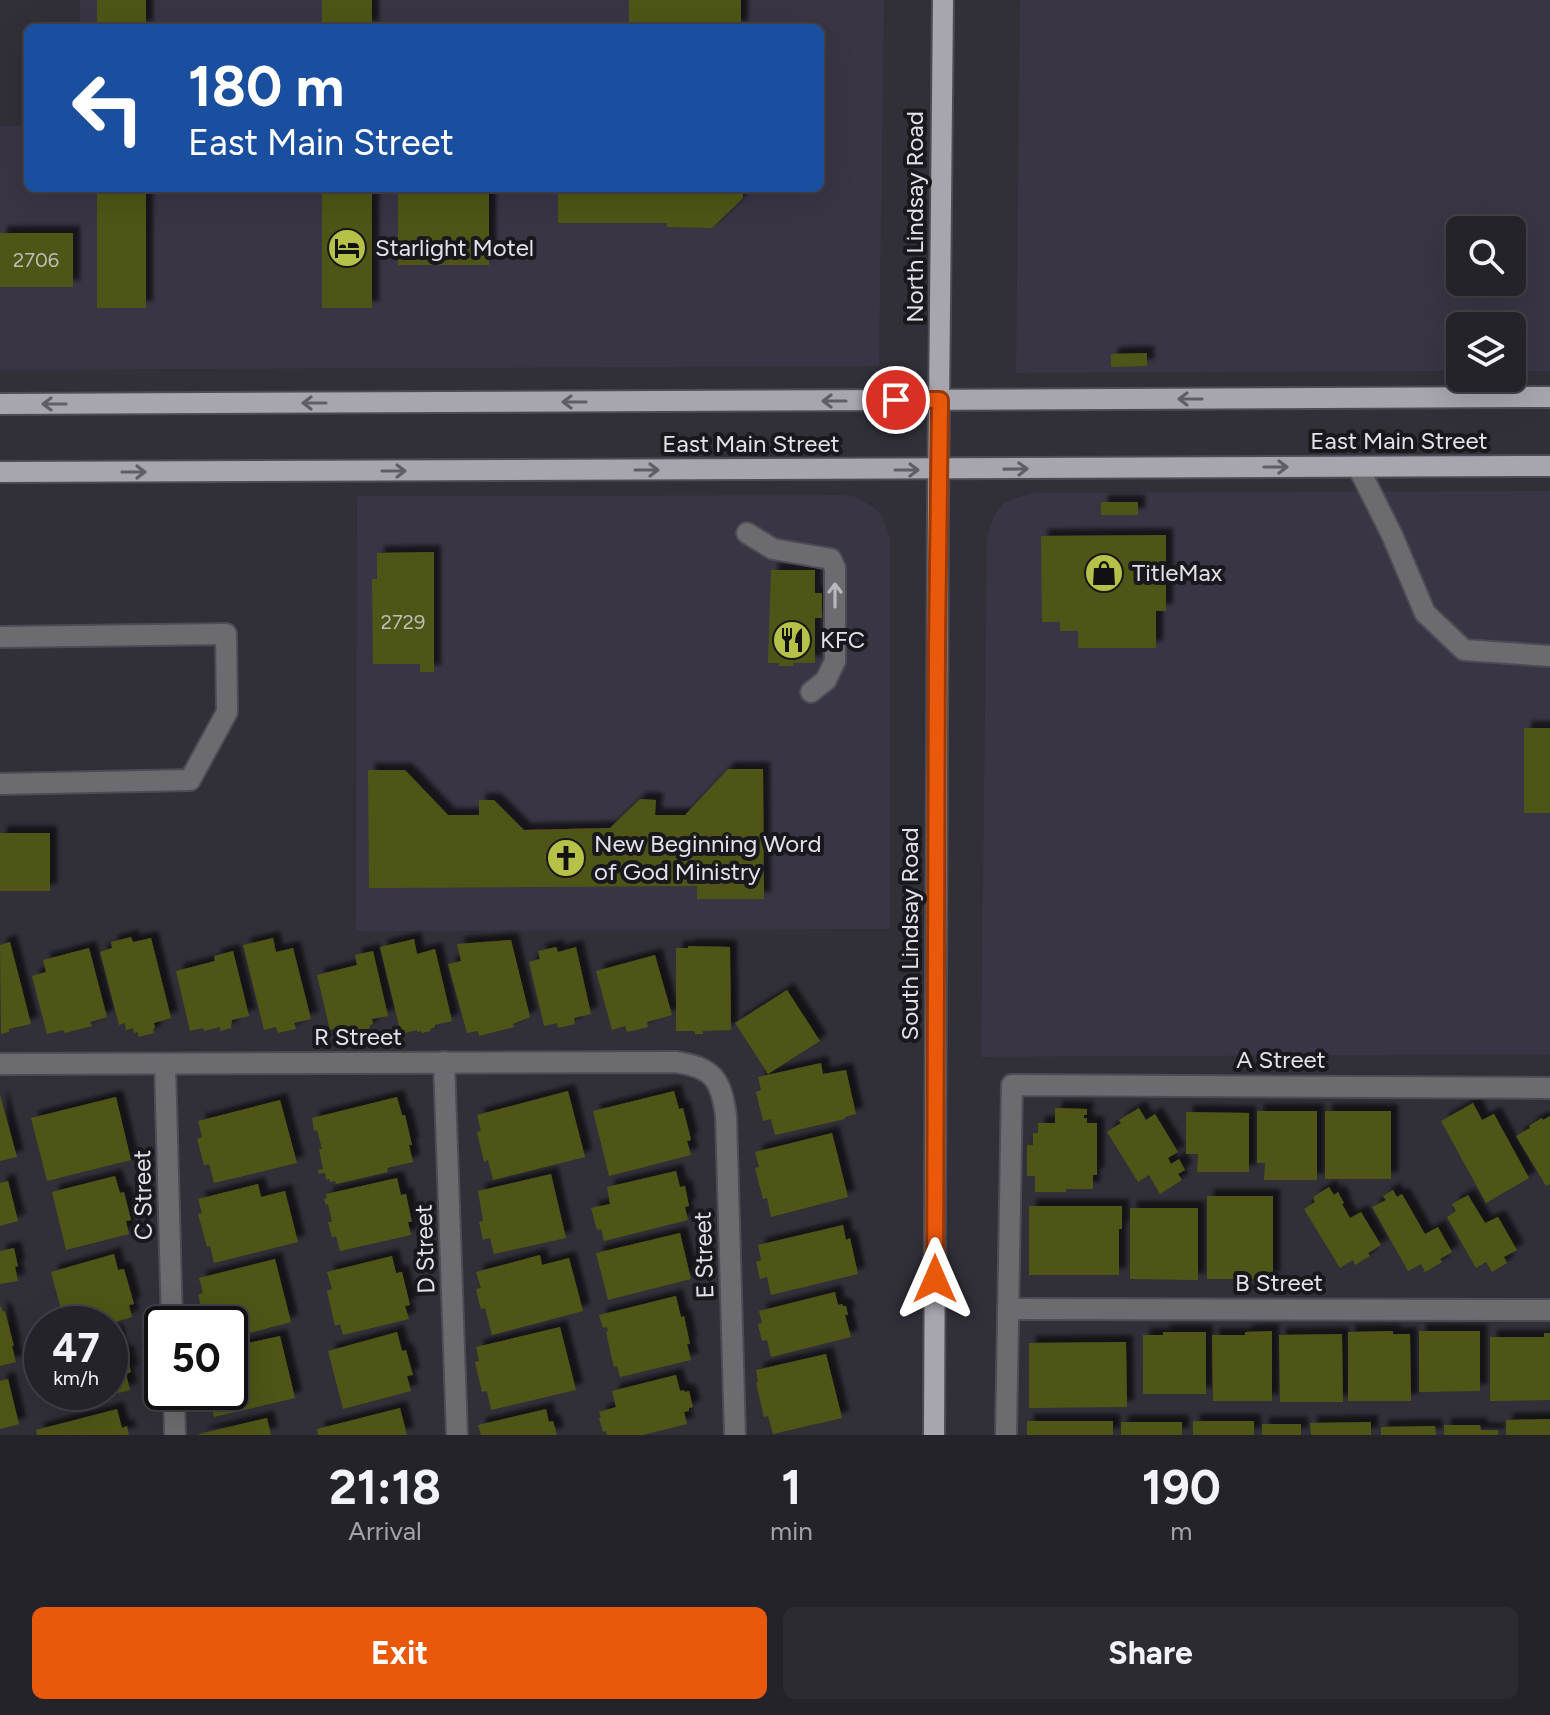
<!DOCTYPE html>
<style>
body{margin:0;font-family:Figtree,sans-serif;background:#2d2b32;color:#f1f3f6;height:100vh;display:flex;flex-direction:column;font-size:30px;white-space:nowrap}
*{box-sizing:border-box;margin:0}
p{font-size:26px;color:#a3a4a8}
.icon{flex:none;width:44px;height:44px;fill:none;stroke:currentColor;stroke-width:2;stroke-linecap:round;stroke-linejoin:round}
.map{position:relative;height:1435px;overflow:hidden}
.sheet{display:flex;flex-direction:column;background:#25232a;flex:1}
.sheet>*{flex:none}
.banner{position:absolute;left:24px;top:24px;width:800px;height:168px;border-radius:12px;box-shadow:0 8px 32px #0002,0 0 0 2px #424047;background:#1a4fa0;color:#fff;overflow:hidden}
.tools{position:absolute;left:1446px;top:216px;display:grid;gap:16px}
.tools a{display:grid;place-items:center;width:80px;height:80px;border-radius:12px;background:#25232a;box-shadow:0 8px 32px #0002,0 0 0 2px #424047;font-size:40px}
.speed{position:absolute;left:24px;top:1306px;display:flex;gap:16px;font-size:40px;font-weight:700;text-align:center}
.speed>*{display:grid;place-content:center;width:104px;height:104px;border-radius:50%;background:#25232a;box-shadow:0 8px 32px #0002,0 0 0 2px #424047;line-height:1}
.speed small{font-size:20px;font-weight:400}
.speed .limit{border:4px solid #111;border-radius:12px;background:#fff;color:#111}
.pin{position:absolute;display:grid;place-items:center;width:68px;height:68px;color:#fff;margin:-34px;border:4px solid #fff;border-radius:50%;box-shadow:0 2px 8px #0007}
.me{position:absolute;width:88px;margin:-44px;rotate:0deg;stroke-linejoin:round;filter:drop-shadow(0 0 6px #0008)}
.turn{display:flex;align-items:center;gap:28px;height:168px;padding:0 32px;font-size:36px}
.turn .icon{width:104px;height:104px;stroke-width:2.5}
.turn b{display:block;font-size:56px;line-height:68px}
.eta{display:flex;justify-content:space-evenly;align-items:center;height:136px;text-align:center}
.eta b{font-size:48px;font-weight:700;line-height:56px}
.action{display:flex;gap:16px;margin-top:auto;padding:16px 32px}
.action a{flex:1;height:92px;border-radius:12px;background:#ea580c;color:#fff;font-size:32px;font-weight:700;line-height:92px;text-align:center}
.action a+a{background:#2d2b32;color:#f1f3f6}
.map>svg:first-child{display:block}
.built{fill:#393544;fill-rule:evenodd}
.building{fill:#505517;filter:url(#shadow)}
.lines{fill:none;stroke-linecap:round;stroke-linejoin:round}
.minor-casing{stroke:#4d4c54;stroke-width:24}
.major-casing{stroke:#4d4c54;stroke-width:24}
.minor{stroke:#6c6b70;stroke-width:20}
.major{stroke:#a7a5ae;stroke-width:20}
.oneway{stroke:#605e65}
.oneway2{stroke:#b9b8be}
.route-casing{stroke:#983908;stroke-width:20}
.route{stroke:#ea580c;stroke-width:14}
.labels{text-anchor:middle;stroke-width:8;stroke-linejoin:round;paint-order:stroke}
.number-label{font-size:20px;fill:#bebfb4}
.street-label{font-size:24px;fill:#e3e2e8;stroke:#19181c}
.poi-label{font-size:24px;fill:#e3e2e8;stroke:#19181c;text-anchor:start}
</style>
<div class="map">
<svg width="1550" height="1435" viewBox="0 0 1550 1435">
<defs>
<filter id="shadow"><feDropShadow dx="7" dy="-7" stdDeviation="2" flood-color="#0009"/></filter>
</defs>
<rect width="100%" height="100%" fill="#312f38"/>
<!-- built -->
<g class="built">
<path d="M80,0H884L879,366L0,370V126H28V188H820V28H80Z"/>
<path d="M1020,0H1550V371H1512V326H1460V371L1016,373ZM1460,230H1512V282H1460Z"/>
<path d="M1550,491V1054L981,1057L987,537L994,516L1003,504L1015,498L1035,493Z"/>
<path d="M843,495L856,497L876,509L883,518L890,537V929L356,931L357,496Z"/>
</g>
<!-- building -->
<g class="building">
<rect x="97" y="0" width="49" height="28"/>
<rect x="322" y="0" width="50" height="28"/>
<rect x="629" y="0" width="112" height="28"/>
<rect x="97" y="188" width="49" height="120"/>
<rect x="322" y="188" width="50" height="120"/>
<rect x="398" y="188" width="91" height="77"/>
<path d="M558,188H743V198L712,228L667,227V223H558Z"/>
<rect x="0" y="233" width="73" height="54"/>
<path d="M1147,353V366L1111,367V354Z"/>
<rect x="1101" y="502" width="37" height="13"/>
<path d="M1166,535V611H1156V648H1078V631H1060V622H1042L1041,536Z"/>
<path d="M434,552V672H420V664H373L372,579H377V553Z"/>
<path d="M771,570H815V593H822V618H815V663H793V666H779V663H768Z"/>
<rect x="1524" y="728" width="26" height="85"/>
<path d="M728,769H763L764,899H697V886L369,888L368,770H405L448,815H479V800H494L524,830L610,828L640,799L656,800L655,815H685Z"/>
<rect x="0" y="833" width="50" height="58"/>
<path d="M131,937L133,942L151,938L171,1018L154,1023L155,1028L153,1029L154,1033L138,1037V1032L134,1033L133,1028L126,1030L125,1023L119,1025L100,952L112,948L111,942Z"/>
<path d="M273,938L276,952L293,948L311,1019L294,1023L296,1029L278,1033L276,1027L264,1030L243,945Z"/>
<path d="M414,939L417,954L435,949L452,1021L435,1025V1027L430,1029L431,1031L422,1033L421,1031L417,1032V1030L401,1034L380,947Z"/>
<path d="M511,940L530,1017L513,1024L514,1027L479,1036L478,1031L467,1033L448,964L461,961L457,944Z"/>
<path d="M10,942L31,1024L9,1029V1032L1,1034L0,945Z"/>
<path d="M688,946L730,947L731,1030L703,1031V1034H695V1031H676V948H688Z"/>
<path d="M556,947L558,952L576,947L591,1014L574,1018L575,1024L558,1028L557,1023L544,1026L529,962L540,959L538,951Z"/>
<path d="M89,948L107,1017L90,1022L92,1026L65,1033L63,1030L47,1034L32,976L46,972L43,960Z"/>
<path d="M233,951L249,1016L232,1020L231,1028L220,1031V1027L204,1031L203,1028L190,1031L176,971L215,961L214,956Z"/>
<path d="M373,951L388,1016L372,1019L373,1024L370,1025V1028L348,1033L347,1030L344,1031L343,1026L330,1030L317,975L357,965L355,955Z"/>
<path d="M655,955L672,1015L647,1022L648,1027L636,1030L627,1032L625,1026L612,1030L596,971Z"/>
<path d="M787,990L820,1041L768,1074L735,1023Z"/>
<path d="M821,1063L823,1074L846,1070L856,1114L845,1117V1119L775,1135L771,1119L763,1121L756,1092L761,1090L758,1077Z"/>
<path d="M568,1091L585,1157L493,1180L488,1160L484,1162L477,1132L481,1131L477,1115Z"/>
<path d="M674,1091L679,1109L683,1108L691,1140L687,1141L691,1155L609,1176L593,1111Z"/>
<path d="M0,1095L17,1157L0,1161Z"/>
<path d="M116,1097L131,1160L47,1181L31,1118Z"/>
<path d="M397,1097L402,1115H405L412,1145H409L413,1162L387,1168L388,1172L336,1184L335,1181L330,1182L329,1179L326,1180L325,1173L319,1174L318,1170L323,1169L319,1149H322L317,1130L314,1131L312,1118Z"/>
<path d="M280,1100L297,1163L214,1183L209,1164L204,1165L197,1139L202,1137L198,1121Z"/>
<path d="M1473,1103L1482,1120L1494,1114L1529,1178L1486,1203L1441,1121Z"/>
<path d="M1055,1108L1087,1109V1115H1084V1118H1087V1123H1097V1175H1093V1189H1066V1192H1035V1176H1027V1145H1033V1133H1038V1123H1055Z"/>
<path d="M1139,1108L1146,1120L1155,1114L1178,1152L1168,1158L1171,1164L1179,1159L1185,1170L1178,1174L1182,1180L1160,1194L1149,1175L1138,1182L1107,1132L1121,1123L1119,1120Z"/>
<path d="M1257,1111H1317V1180H1264L1265,1163H1257Z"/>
<rect x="1325" y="1111" width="66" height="68"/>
<path d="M1186,1112L1249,1113V1172H1197L1198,1154H1186Z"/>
<path d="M1550,1116V1184L1546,1186L1516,1136L1530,1128L1529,1126L1535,1122L1542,1118L1543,1120Z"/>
<path d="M832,1133L848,1197L771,1217L767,1198L763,1199L755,1168L759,1167L755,1152Z"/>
<path d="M676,1171L680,1187L685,1186L689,1206L685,1207L688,1220L604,1241L601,1229L597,1230L591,1208L610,1204L607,1187Z"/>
<path d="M551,1174L566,1238L494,1254L490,1238L483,1240L479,1222L483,1221L478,1191Z"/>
<path d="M115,1176L120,1193L124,1192L131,1220L126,1221L129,1234L66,1250L52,1192Z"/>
<path d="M397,1178L401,1195L406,1194L412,1222H408L411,1235L340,1251L336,1236L332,1237L330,1230L328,1222H332L328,1204L326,1205L324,1199L327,1198L326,1194Z"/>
<path d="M8,1181L18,1221L0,1226V1183Z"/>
<path d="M258,1184L261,1197L285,1191L298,1242L214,1263L210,1246L207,1247L198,1214L202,1213L198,1199Z"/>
<path d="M1329,1187L1334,1195L1338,1192L1344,1203L1342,1204L1350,1218L1361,1212L1381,1245L1368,1253L1370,1256L1355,1265L1353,1260L1340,1268L1304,1209L1315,1202L1313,1197Z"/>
<path d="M1393,1190L1397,1197L1402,1194L1425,1234L1438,1227L1452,1252L1440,1259L1442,1262L1425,1272L1421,1264L1408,1271L1372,1207L1386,1200L1383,1196Z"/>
<path d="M1468,1195L1485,1223L1498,1217L1517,1250L1504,1257L1507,1263L1492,1272L1486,1262L1476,1268L1447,1217L1456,1211L1452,1204Z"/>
<rect x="1207" y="1196" width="66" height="83"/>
<path d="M1029,1206H1122V1229H1119V1275H1029Z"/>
<path d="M1130,1208H1198V1280L1130,1279Z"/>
<path d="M843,1225L846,1240L850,1238L858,1274L771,1295L767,1277L760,1279L756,1262L761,1260L758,1245Z"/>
<path d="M680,1233L691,1279L608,1300L596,1253Z"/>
<path d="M14,1248L18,1266L15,1267L18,1281L0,1284V1251Z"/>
<path d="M114,1254L118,1270L124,1269L134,1304L129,1305L132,1317L108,1324H65L51,1272Z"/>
<path d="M540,1255L542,1265L569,1258L583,1311L492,1335L485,1308L481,1309L479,1302L476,1289L481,1288L476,1272Z"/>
<path d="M392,1256L396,1273L402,1272L410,1305L405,1306L409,1319L343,1335L340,1324L335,1326L327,1291L332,1289L327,1272Z"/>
<path d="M275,1259L291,1322L230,1338V1324L206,1323L198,1295L203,1293L199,1278Z"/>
<path d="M835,1292L838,1305L842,1304L843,1306H846L848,1315H845L851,1337L771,1357L767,1340L762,1341L758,1324L762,1323L759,1311Z"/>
<path d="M676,1296L681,1317L684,1316L690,1344H687L691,1360L620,1377L617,1366L614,1367L611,1355L606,1332L608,1331L607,1327L603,1328L599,1315Z"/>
<path d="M0,1305L3,1312L5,1311L14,1346H12L16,1362L0,1366Z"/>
<path d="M560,1327L576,1390L491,1410L487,1391L482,1392L475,1362L479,1361L476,1347Z"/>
<path d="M116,1331L121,1353L126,1352L131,1372L126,1374L130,1390L71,1405L67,1392H110V1333Z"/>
<path d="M1272,1331V1401H1213L1212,1335H1245V1332Z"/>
<path d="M1393,1331V1334H1410L1411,1401H1348V1332Z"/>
<path d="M1419,1331H1480V1391L1419,1392Z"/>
<path d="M397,1332L402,1351L406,1350L413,1375L407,1376L411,1391L343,1409L328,1351Z"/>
<path d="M1163,1332H1206V1394H1143V1335H1163Z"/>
<path d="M1544,1333H1550V1400L1490,1401V1337H1544Z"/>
<path d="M1342,1334L1343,1402H1280L1279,1335Z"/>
<path d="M280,1336L295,1398L214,1417L210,1400L206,1401L203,1392H230V1347Z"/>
<path d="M1126,1342L1127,1407L1029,1408V1343Z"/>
<path d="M826,1354L842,1418L773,1434L768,1416L764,1417L756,1383L758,1382L756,1370Z"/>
<path d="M676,1375L680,1391L684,1390L685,1392L689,1391L693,1407L689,1408V1411L684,1412L687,1424L643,1435H607L606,1431L603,1432L599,1418L601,1417L599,1412L616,1407L612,1391Z"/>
<path d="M8,1379L19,1424L0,1429V1381Z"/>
<path d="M400,1408L407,1435H318L317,1429Z"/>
<path d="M117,1409L122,1428L127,1426L129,1435H37L36,1430Z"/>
<path d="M546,1409L549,1422L553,1421L557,1435H481L478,1425Z"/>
<path d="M267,1418L271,1435H199V1434Z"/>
<path d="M1550,1419V1435H1506V1420Z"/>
<rect x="1027" y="1421" width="86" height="14"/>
<rect x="1193" y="1421" width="61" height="14"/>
<rect x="1121" y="1422" width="61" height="13"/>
<path d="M1371,1422V1435H1311L1310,1423Z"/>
<rect x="1262" y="1424" width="39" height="11"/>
<path d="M1444,1425H1480L1481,1430H1498V1435H1444Z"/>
<path d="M1435,1426L1436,1435H1381V1427Z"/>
</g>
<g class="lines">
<!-- minor casing -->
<g class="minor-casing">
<g id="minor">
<path d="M1358,467L1392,535L1425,613L1464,650L1550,656"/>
<path d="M747,533L773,549L831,559L835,568V661L826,680L811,692"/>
<path d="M0,637L226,634L227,712L190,780L0,784"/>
<path d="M444,1062L457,1435"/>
<path d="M0,1064L675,1062C713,1067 721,1079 726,1116L735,1435"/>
<path d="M165,1064L172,1324"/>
<path d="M1008,1309L1550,1310"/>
<path d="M174,1392L175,1435"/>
<path d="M1006,1435L1012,1085L1550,1088"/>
</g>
</g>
<!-- major casing -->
<g class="major-casing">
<g id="major">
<path d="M0,404L1550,397"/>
<path d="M0,472L1550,466"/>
<path d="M934,1435L938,510L943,0"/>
</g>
</g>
<!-- minor -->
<use href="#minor" class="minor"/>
<!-- major -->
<use href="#major" class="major"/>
</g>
<!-- one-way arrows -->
<defs><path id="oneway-shaft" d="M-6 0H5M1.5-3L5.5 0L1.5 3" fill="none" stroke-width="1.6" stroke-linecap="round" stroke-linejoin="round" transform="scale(2)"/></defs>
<g class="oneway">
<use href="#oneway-shaft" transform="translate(1190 399) rotate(180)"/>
<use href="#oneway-shaft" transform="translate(834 401) rotate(180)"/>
<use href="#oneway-shaft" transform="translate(574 402) rotate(180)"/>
<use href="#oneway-shaft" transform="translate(314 403) rotate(180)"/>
<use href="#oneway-shaft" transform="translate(54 404) rotate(180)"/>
<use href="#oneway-shaft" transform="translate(1276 467)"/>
<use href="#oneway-shaft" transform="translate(1016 469) rotate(-1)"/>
<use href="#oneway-shaft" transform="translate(647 470)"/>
<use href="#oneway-shaft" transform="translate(907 470)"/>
<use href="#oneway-shaft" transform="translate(394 471)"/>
<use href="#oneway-shaft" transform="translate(134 472)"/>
</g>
<use class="oneway2" href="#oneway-shaft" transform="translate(835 595) rotate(-90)"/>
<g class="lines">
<!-- route casing -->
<g class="route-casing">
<path id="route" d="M896,400H940L937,647L935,1279"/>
</g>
<!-- route -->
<use href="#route" class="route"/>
</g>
<!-- icons -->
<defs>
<g id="hotel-disc" transform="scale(2)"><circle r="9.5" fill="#b6c148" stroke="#19181c"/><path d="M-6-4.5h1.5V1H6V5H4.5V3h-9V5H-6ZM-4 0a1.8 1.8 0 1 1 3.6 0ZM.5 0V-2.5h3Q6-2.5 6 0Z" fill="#111"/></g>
<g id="shop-disc" transform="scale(2)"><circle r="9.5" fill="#b6c148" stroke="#19181c"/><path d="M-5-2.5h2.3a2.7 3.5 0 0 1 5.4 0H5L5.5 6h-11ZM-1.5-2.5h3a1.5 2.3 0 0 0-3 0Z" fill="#111"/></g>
<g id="restaurant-disc" transform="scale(2)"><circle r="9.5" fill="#b6c148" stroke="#19181c"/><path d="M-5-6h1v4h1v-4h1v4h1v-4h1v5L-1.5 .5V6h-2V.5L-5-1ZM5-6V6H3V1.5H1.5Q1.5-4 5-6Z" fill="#111"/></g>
<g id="church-disc" transform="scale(2)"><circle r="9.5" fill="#b6c148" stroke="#19181c"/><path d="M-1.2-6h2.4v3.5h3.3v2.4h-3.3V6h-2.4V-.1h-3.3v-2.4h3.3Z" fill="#111"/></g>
</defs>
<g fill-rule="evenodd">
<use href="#hotel-disc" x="347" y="248"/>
<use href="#shop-disc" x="1104" y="573"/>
<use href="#restaurant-disc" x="792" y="640"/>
<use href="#church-disc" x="566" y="858"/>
</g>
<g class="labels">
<!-- number labels -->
<g class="number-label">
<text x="36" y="267">2706</text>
<text x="403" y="629">2729</text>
</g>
<!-- street labels -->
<g class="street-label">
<text transform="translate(915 217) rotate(-90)" y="8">North Lindsay Road</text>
<text x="1399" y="449">East Main Street</text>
<text x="751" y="452">East Main Street</text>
<text transform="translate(910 934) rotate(-90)" y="8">South Lindsay Road</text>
<text x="358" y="1045">R Street</text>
<text x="1281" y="1068">A Street</text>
<text transform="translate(143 1195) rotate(-91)" y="8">C Street</text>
<text transform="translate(425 1249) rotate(-92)" y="8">D Street</text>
<text transform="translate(704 1255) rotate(-92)" y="8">E Street</text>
<text x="1279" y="1291">B Street</text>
</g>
<!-- poi labels -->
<g class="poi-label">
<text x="375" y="256">Starlight Motel</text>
<text x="1132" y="581">TitleMax</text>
<text x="820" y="648">KFC</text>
<text x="594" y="852">New Beginning Word<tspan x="594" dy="28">of God Ministry</tspan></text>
</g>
</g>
</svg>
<div class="tools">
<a><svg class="icon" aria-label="search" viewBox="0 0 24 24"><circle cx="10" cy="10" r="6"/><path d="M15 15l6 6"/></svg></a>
<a><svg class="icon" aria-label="layers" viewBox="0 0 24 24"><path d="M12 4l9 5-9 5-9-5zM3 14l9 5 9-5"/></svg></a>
</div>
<div class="speed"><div>47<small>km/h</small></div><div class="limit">50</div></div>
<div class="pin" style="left:896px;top:400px;background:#d93025"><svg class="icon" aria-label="arrive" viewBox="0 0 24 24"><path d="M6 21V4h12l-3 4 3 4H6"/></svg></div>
<svg class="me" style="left:935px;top:1279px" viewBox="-20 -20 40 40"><path d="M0-17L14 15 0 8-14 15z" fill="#ea580c" stroke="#fff" stroke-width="4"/></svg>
<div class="banner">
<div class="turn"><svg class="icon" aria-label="left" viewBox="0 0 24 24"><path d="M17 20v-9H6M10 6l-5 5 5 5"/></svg><div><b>180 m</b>East Main Street</div></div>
</div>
</div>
<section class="sheet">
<div class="eta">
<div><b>21:18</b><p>Arrival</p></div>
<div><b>1</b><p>min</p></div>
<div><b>190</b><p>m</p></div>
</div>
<div class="action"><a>Exit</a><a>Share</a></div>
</section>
